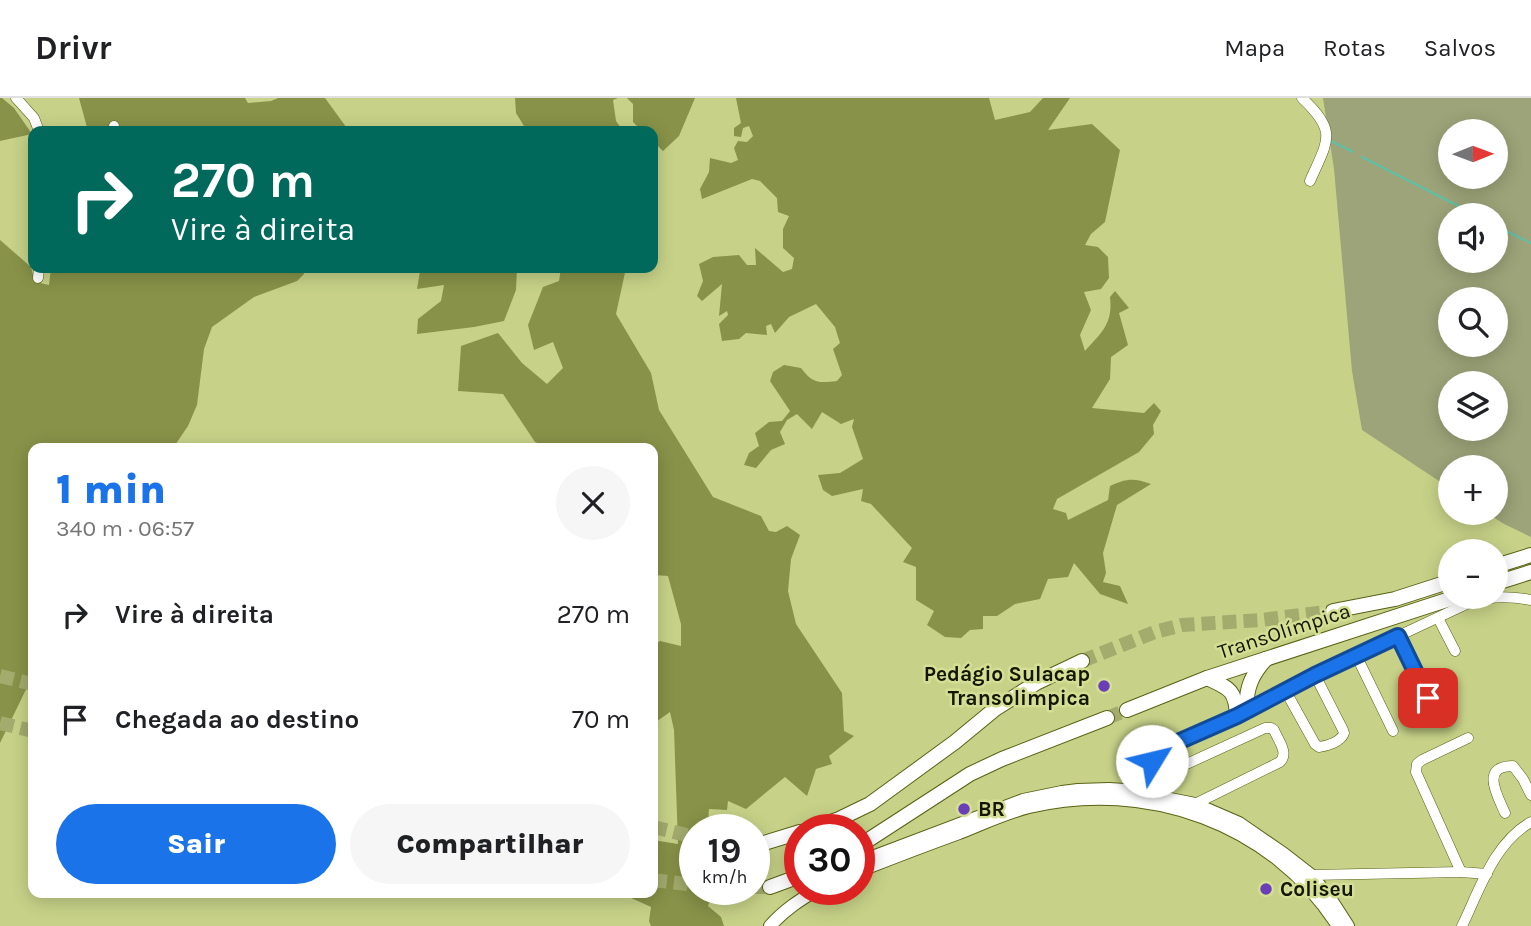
<!DOCTYPE html>
<html lang="pt">
<meta charset="utf-8">
<style>
body{margin:0;font-family:Karla,sans-serif;background:#f6f6f6;color:#202124;height:100vh;display:flex;flex-direction:column;font-size:26px;white-space:nowrap}
*{box-sizing:border-box;margin:0}
p{font-size:23px;color:#757577}
.icon{flex:none;width:38px;height:38px;fill:none;stroke:currentColor;stroke-width:2;stroke-linecap:round;stroke-linejoin:round}
.map{position:relative;flex:1;overflow:hidden}
.side{position:absolute;left:28px;top:345px;width:630px;height:455px;display:flex;flex-direction:column;background:#fff;border-radius:14px;box-shadow:0 4px 18px #0003}
.side>*{flex:none}
.banner{position:absolute;left:28px;top:28px;width:630px;height:147px;border-radius:14px;box-shadow:0 4px 18px #0003;background:#00695c;color:#fff;overflow:hidden}
.needle{width:46px;rotate:89deg}
.buttons{position:absolute;left:1438px;top:21px;display:grid;gap:14px}
.buttons a{display:grid;place-items:center;width:70px;height:70px;border-radius:50%;background:#fff;box-shadow:0 4px 18px #0003;font-size:35px}
.speed{position:absolute;left:679px;top:716px;display:flex;gap:14px;font-size:35px;font-weight:700;text-align:center}
.speed>*{display:grid;place-content:center;width:91px;height:91px;border-radius:50%;background:#fff;box-shadow:0 4px 18px #0003;line-height:1}
.speed small{font-size:18px;font-weight:400}
.speed .limit{border:10px solid #d22;background:#fff;color:#111}
.pin{position:absolute;display:grid;place-items:center;width:60px;height:60px;color:#fff;margin:-30px;border-radius:14px;box-shadow:0 4px 10px #0006}
.me{position:absolute;width:77px;margin:-38px;rotate:54deg;stroke-linejoin:round;filter:drop-shadow(0 0 5px #0008)}
.turn{display:flex;align-items:center;gap:24px;height:147px;padding:0 28px;font-size:32px}
.turn .icon{width:91px;height:91px;stroke-width:2.5}
.turn b{display:block;font-size:49px;line-height:60px}
.round{display:grid;place-items:center;flex:none;width:74px;height:74px;border-radius:37px;background:#f6f6f6}
.summary{display:flex;align-items:center;justify-content:space-between;height:119px;padding:0 28px}
h1{font-size:42px;font-weight:800;line-height:52px;color:#1a73e8}
.action{display:flex;gap:14px;margin-top:auto;padding:14px 28px}
.action a{flex:1;height:80px;border-radius:42px;background:#1a73e8;color:#fff;font-size:28px;font-weight:800;line-height:80px;text-align:center}
.action a+a{background:#f6f6f6;color:#202124}
ul{padding:0;list-style:none}
li{display:flex;align-items:center;gap:21px;height:105px;padding:0 28px}
li div{flex:1}
li b{display:block;font-size:26px}
li em{font-style:normal}
header{display:flex;align-items:center;gap:42px;box-sizing:border-box;height:98px;padding:0 35px;background:#fff;border-bottom:2px solid #e0e0e0}
header strong{font-size:33px}
nav{display:flex;gap:38px;margin-inline-start:auto;font-size:24px}
.map>svg:first-child{display:block}
.green{fill:#9da479;fill-rule:evenodd}
.forest{fill:#889248}
.lines{fill:none;stroke-linecap:round;stroke-linejoin:round}
.stream{stroke:#5fc0a8;stroke-width:2}
.highway-tunnel{stroke:#a3ac6d;stroke-width:14;stroke-dasharray:14 7;stroke-linecap:butt}
.minor-casing{stroke:#596114;stroke-width:11}
.major-casing{stroke:#596114;stroke-width:14}
.highway-casing{stroke:#596114;stroke-width:16}
.minor{stroke:#fff;stroke-width:10}
.major{stroke:#fff;stroke-width:12}
.highway{stroke:#fff;stroke-width:14}
.route-casing{stroke:#114b97;stroke-width:18}
.route{stroke:#1a73e8;stroke-width:12}
.poi-dot{fill:#693eb6;stroke:#d4df94;stroke-width:2.5}
.labels{text-anchor:middle;stroke-width:5;stroke-linejoin:round;paint-order:stroke}
.street-label{font-size:21px;fill:#131600;stroke:#d4df94}
.poi-label{font-size:21px;font-weight:bold;fill:#131600;stroke:#d4df94;text-anchor:start}
</style>
<header>
<strong>Drivr</strong>
<nav><a>Mapa</a><a>Rotas</a><a>Salvos</a></nav>
</header>
<div class="map">
<svg width="1531" height="828" viewBox="0 0 1531 828">
<rect width="100%" height="100%" fill="#c7d288"/>
<!-- green -->
<path class="green" d="M1323,0H1531V439L1504,426L1487,415H1496V369H1451V391L1362,332L1352,273L1334,71ZM1451,33H1496V79H1451ZM1451,117H1496V163H1451ZM1451,201H1496V247H1451ZM1451,285H1496V331H1451Z"/>
<!-- forest -->
<g class="forest">
<path d="M0,0H2L14,10L32,36L0,43Z"/>
<path d="M79,0H245L248,5L271,3L278,0H325L349,33H88Z"/>
<path d="M515,0H618L613,2L616,23L623,33H527L516,15Z"/>
<path d="M627,0H695L679,38L663,53L653,43V33H642L633,24V6Z"/>
<path d="M736,0H989L995,22L1030,14L1043,0H1070L1048,32L1092,26L1120,52L1105,124L1091,136L1085,147L1098,149L1108,159L1109,180L1101,191L1084,194L1091,212L1080,237L1085,253C1102,234 1113,226 1110,199L1115,193L1129,210L1119,215L1128,247L1111,259L1110,281L1092,310L1144,315L1154,305L1161,313L1153,327L1154,336L1139,354L1057,401L1053,411L1066,415L1068,422L1108,402L1110,388C1127,380 1134,380 1151,386L1117,407L1103,455L1106,475L1103,484L1120,488L1128,506L1100,496L1074,465L1068,479L1048,481L1040,501L1015,506L997,518H983V531L970,532L961,540L945,539L927,527L934,513L916,502V469L903,464L912,450L871,406L861,403L863,391L832,398L823,392L818,377L840,375L863,361L852,329L854,321L841,326L822,314L812,331L797,316L787,322L780,334L785,346L771,352L756,370L744,367L749,355L759,348L755,335L769,324L782,323L790,313L770,283L773,274L784,267L801,270C813,286 819,285 837,283L842,277L833,251L840,245L835,229L816,206L789,219L775,235L771,226L766,228L767,237L746,235L739,241L722,243L719,226L728,217L727,213L719,218L722,186L702,203L697,198L703,183L699,166L713,159L739,157L747,167H756L755,150L783,174L792,171L794,160L783,150V131L789,118L778,114L777,100L760,83L752,81L702,101L700,91L709,74L710,60L731,65L738,62L734,50L738,43L747,44L753,38L749,28L743,30L741,39L734,38V30L741,25Z"/>
<path d="M0,142L31,169L35,184L49,187L51,170H305L304,176L297,183L254,199L212,229L204,251L197,307L188,328L173,350H33V577L0,645Z"/>
<path d="M448,170H517L516,192L504,223L474,229L417,236L418,221L441,203L444,187L417,191L420,173Z"/>
<path d="M561,170H626L616,216L651,275L659,312L713,399L761,418L769,433L776,434L787,428L800,437L791,461L788,493L796,526L842,595L844,633L854,638L829,658L832,666L816,671L807,698L785,679L746,711L728,703L727,712L709,711L708,725L705,731L695,732V753L692,758L695,760V791H714L708,808L721,819L724,828H651L649,823L651,809L629,799L630,795L653,794V742L678,746L674,632L670,614L653,626V547L660,543L681,548V526L668,478L653,477V350H549L535,344L503,296L458,293L461,248L498,235L522,265L547,286L563,270L553,244L534,252L528,227L543,189L559,183Z"/>
</g>
<g class="lines">
<!-- stream -->
<g class="stream">
<path d="M1329,42L1353,54"/>
<path d="M1362,59L1476,117"/>
<path d="M1496,128L1531,145"/>
</g>
<!-- highway-tunnel -->
<g class="highway-tunnel">
<path d="M1082,563L1155,534L1182,527L1261,522L1333,513"/>
<path d="M0,578L33,586"/>
<path d="M1107,620L1127,612"/>
<path d="M0,625L33,633"/>
<path d="M653,729L695,739"/>
<path d="M653,782L695,787"/>
<path d="M754,789H770"/>
</g>
<!-- minor casing -->
<g class="minor-casing">
<g id="minor">
<path d="M16,0L34,20L39,33"/>
<path d="M1302,0C1338,34 1328,42 1310,83"/>
<path d="M114,33V28"/>
<path d="M38,180L39,170"/>
<path d="M1438,520L1455,553"/>
<path d="M1398,538L1428,600"/>
<path d="M1356,557L1393,633"/>
<path d="M1285,592L1315,646L1319,649C1327,648 1341,644 1344,635L1343,632L1315,577"/>
<path d="M1167,675L1265,630H1271L1274,632C1278,642 1289,655 1280,664L1195,706"/>
<path d="M1158,698L1149,680L1152,663L1158,654L1171,647L1237,618L1315,577L1473,503C1493,498 1510,498 1531,502"/>
<path d="M1505,715C1497,697 1480,668 1513,668L1523,681L1531,697"/>
<path d="M1461,774L1416,674L1417,666L1422,662L1468,640"/>
<path d="M1311,777L1461,774L1487,776"/>
<path d="M1462,828C1480,791 1494,745 1531,724"/>
</g>
</g>
<!-- major casing -->
<g class="major-casing">
<g id="major">
<path d="M859,764L1023,702L1062,694L1078,692L1109,691L1125,692L1195,706L1239,725L1284,756L1311,777L1330,800L1348,828"/>
<path d="M859,773C892,760 926,747 959,735C982,726 1005,715 1029,709C1147,681 1272,725 1338,828"/>
<path d="M770,828C784,812 800,802 818,791"/>
</g>
</g>
<!-- highway casing -->
<g class="highway-casing">
<g id="highway">
<path d="M1496,468L1531,457"/>
<path d="M1496,485L1531,474"/>
<path d="M1333,513L1395,501L1451,483"/>
<path d="M1207,580C1229,590 1236,592 1237,618"/>
<path d="M1127,612L1207,580L1456,499"/>
<path d="M1247,613C1245,591 1252,576 1266,561"/>
<path d="M807,732L839,721L870,706L955,644L995,611L1036,585L1082,563"/>
<path d="M754,748L800,734"/>
<path d="M859,748L970,676L1002,661L1107,620"/>
<path d="M770,789L800,778"/>
</g>
</g>
<!-- minor -->
<use href="#minor" class="minor"/>
<!-- major -->
<use href="#major" class="major"/>
<!-- highway -->
<use href="#highway" class="highway"/>
</g>
<g class="lines">
<!-- route casing -->
<g class="route-casing">
<path id="route" d="M1152,663L1158,654L1171,647L1237,618L1315,577L1398,538L1428,600"/>
</g>
<!-- route -->
<use href="#route" class="route"/>
</g>
<!-- markers -->
<g class="poi-dot">
<circle cx="1104" cy="588" r="7"/>
<circle cx="964" cy="711" r="7"/>
<circle cx="1266" cy="791" r="7"/>
</g>
<g class="labels">
<!-- street labels -->
<g class="street-label">
<text transform="translate(1284 533) rotate(-18)" y="7">TransOlímpica</text>
</g>
<!-- poi labels -->
<g class="poi-label">
<text x="1090" y="583" text-anchor="end">Pedágio Sulacap<tspan x="1090" dy="24">Transolimpica</tspan></text>
<text x="978" y="718">BR</text>
<text x="1280" y="798">Coliseu</text>
</g>
</g>
</svg>
<div class="buttons">
<a><svg class="needle" viewBox="-14 -14 28 28"><path d="M0-13l5 13h-10z" fill="#e53935"/><path d="M0 13l5-13h-10z" fill="#757577"/></svg></a>
<a><svg class="icon" aria-label="sound" viewBox="0 0 24 24"><path d="M4 9h4l5-4v14l-5-4H4zM17 9q2 3 0 6"/></svg></a>
<a><svg class="icon" aria-label="search" viewBox="0 0 24 24"><circle cx="10" cy="10" r="6"/><path d="M15 15l6 6"/></svg></a>
<a><svg class="icon" aria-label="layers" viewBox="0 0 24 24"><path d="M12 4l9 5-9 5-9-5zM3 14l9 5 9-5"/></svg></a>
<a>+</a>
<a>−</a>
</div>
<div class="speed"><div>19<small>km/h</small></div><div class="limit">30</div></div>
<div class="pin" style="left:1428px;top:600px;background:#d93025"><svg class="icon" aria-label="arrive" viewBox="0 0 24 24"><path d="M6 21V4h12l-3 4 3 4H6"/></svg></div>
<svg class="me" style="left:1152px;top:663px" viewBox="-20 -20 40 40"><circle r="19" fill="#fff"/><path d="M0-13L10 11 0 6-10 11z" fill="#1a73e8"/></svg>
<div class="banner">
<div class="turn"><svg class="icon" aria-label="right" viewBox="0 0 24 24"><path d="M7 20v-9h11M14 6l5 5-5 5"/></svg><div><b>270 m</b>Vire à direita</div></div>
</div>
<section class="side">
<div class="summary"><div><h1>1 min</h1><p>340 m · 06:57</p></div><a class="round"><svg class="icon" aria-label="close" viewBox="0 0 24 24"><path d="M6 6l12 12M18 6L6 18"/></svg></a></div>
<ul>
<li><svg class="icon" aria-label="right" viewBox="0 0 24 24"><path d="M7 20v-9h11M14 6l5 5-5 5"/></svg><div><b>Vire à direita</b></div><em>270 m</em></li>
<li><svg class="icon" aria-label="arrive" viewBox="0 0 24 24"><path d="M6 21V4h12l-3 4 3 4H6"/></svg><div><b>Chegada ao destino</b></div><em>70 m</em></li>
</ul>
<div class="action"><a>Sair</a><a>Compartilhar</a></div>
</section>
</div>
